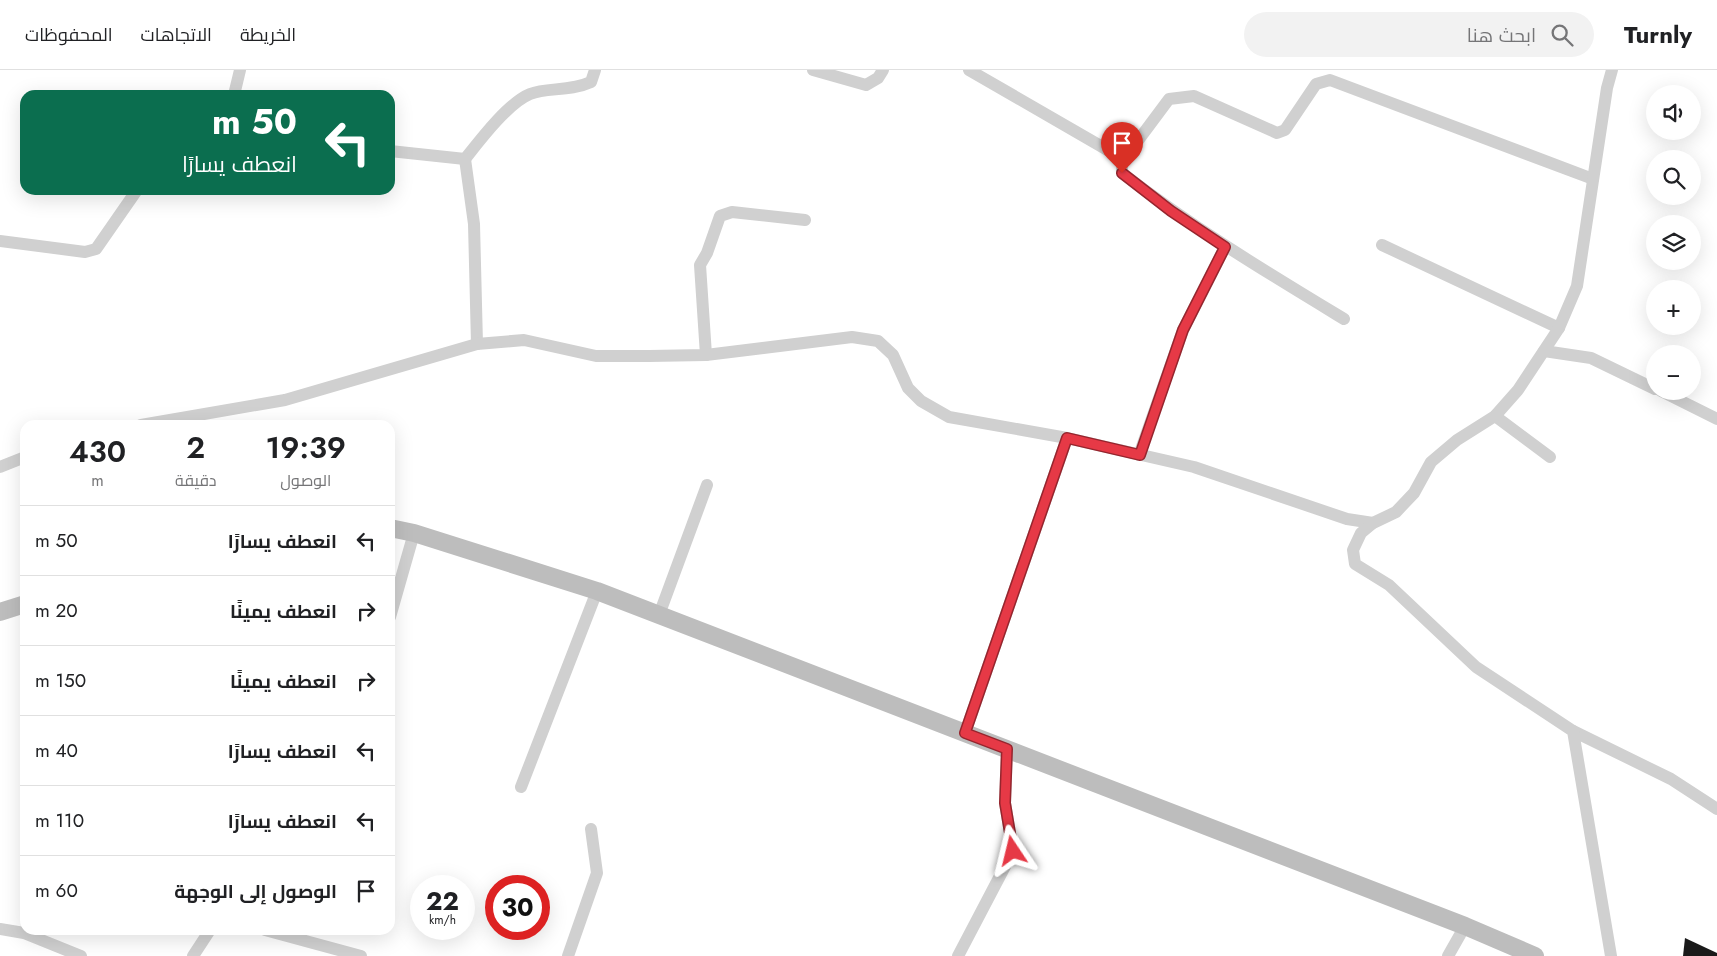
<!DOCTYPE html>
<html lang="ar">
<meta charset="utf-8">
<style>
body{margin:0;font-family:Jost,Cairo,sans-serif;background:#f2f2f2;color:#202124;direction:rtl;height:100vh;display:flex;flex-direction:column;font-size:19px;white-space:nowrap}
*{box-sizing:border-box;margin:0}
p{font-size:16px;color:#757577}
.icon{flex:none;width:28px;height:28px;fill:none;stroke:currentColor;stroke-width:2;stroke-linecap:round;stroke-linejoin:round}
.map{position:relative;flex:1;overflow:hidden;direction:ltr}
.side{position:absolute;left:20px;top:350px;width:375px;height:515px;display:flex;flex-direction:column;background:#fff;border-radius:15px;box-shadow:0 5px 20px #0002;direction:rtl}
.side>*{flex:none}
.hud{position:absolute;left:20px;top:20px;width:375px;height:105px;border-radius:15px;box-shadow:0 5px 20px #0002;direction:rtl;background:#0b6e4f;color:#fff;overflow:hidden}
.controls{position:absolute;left:1646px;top:15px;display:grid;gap:10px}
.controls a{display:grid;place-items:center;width:55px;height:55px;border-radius:50%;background:#fff;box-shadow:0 5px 20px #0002;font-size:25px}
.speed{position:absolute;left:410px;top:805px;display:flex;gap:10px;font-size:25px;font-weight:700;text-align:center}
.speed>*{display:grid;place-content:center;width:65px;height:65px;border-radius:50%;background:#fff;box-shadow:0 5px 20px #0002;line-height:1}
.speed small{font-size:12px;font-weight:400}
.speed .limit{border:8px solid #d22;background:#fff;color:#111}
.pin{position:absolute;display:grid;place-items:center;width:42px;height:42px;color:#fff;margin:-51px -21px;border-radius:50% 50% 50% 0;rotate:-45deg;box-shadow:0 0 5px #0007}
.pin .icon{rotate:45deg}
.me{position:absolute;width:55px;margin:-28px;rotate:350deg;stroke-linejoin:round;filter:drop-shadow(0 0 4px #0008)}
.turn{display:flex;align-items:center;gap:18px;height:105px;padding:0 15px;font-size:22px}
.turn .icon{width:65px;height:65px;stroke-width:2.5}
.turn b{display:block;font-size:35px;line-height:42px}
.eta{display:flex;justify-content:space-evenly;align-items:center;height:85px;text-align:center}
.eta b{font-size:30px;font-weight:600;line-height:35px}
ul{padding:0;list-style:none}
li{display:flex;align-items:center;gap:15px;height:70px;padding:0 15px;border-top:1px solid #e0e0e0}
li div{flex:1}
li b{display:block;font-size:19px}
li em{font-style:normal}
header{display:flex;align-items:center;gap:30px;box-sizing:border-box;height:70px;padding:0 25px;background:#fff;border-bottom:1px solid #e0e0e0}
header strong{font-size:24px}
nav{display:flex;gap:28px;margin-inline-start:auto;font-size:18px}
.search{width:350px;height:45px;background:#f2f2f2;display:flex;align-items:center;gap:12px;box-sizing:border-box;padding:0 18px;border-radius:28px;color:#757577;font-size:19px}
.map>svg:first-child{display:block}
.building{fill:#1a1a1a}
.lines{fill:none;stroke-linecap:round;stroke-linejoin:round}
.street{stroke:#d0d0d0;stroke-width:12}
.secondary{stroke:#bdbdbd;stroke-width:18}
.route-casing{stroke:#96252e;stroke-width:12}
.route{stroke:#e63946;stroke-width:9}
</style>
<header>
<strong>Turnly</strong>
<div class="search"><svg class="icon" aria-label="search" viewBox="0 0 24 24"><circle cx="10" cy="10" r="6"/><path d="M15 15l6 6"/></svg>ابحث هنا</div>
<nav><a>الخريطة</a><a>الاتجاهات</a><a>المحفوظات</a></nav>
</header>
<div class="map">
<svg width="1717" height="886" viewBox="0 0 1717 886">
<rect width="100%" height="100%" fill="#fff"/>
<!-- building -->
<path class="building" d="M1685,868L1717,883V886H1683Z"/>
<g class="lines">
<!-- street -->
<g class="street">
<path d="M813,0L866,15L878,8L883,0"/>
<path d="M969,0L1111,82L1122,86L1131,80L1169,29L1194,26L1277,63L1285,60L1316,14L1330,10L1593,109"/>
<path d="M234,25L240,0"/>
<path d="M390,81L465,89C480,70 508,33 530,24C547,17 569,22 591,12L595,0"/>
<path d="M1122,86V103C1193,158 1268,203 1344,249"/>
<path d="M465,89L474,154L477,274"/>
<path d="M0,171L85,182L96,179L137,120"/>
<path d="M1382,175L1559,258"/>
<path d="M1544,281L1591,288L1655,319"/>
<path d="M706,285L700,195L707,183L720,146L732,142L805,150"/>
<path d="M1661,321L1717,349"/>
<path d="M1495,346L1550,387"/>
<path d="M141,355L285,330L477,274L524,270L596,286H649L706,285L852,267L878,271L893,285L908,318L921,331L949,347L1067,368L1194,397L1347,449L1373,453"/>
<path d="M1139,385L1183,260L1225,177"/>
<path d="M0,397L25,387"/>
<path d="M659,545L707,415"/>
<path d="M390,547L414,463"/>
<path d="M1573,661L1671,709L1717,739"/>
<path d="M965,663L1067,368"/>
<path d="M521,717L597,521"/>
<path d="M0,859L24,863L81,886"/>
<path d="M265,860L361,886"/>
<path d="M193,886L210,860"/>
<path d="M568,886L597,803L591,759"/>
<path d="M958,886L1013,781L1005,733L1007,679"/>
<path d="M1448,886L1465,856"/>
<path d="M1611,886L1573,661L1476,597L1389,515L1355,494L1353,480L1361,463L1373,453L1396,442L1414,423L1431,392L1457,370L1495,346L1518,320L1559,258L1577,216L1607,18L1612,0"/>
</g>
<!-- secondary -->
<g class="secondary">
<path d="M390,458L414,463L597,521L1465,856L1535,886"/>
<path d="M0,542L25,534"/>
</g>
</g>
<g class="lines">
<!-- route casing -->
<g class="route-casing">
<path id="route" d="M1013,781L1005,733L1007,679L965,663L1067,368L1140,385L1183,260L1225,177L1171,141L1122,103"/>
</g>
<!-- route -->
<use href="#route" class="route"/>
</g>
</svg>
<div class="controls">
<a><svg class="icon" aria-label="sound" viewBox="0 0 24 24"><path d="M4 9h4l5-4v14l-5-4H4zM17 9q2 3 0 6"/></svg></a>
<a><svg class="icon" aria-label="search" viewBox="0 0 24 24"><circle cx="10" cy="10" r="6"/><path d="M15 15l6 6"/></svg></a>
<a><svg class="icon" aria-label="layers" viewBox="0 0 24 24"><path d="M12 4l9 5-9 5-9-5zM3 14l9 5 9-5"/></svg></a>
<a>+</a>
<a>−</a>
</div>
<div class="speed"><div>22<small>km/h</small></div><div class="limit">30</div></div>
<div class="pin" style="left:1122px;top:103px;background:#d93025"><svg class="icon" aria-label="arrive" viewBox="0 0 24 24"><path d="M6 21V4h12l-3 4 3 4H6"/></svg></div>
<svg class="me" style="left:1013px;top:781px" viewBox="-20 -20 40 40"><path d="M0-17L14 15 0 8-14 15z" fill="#e63946" stroke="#fff" stroke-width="4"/></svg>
<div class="hud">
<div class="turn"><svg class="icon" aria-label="left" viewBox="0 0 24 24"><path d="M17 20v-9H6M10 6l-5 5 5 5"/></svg><div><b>50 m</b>انعطف يسارًا</div></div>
</div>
<section class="side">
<div class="eta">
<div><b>19:39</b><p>الوصول</p></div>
<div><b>2</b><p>دقيقة</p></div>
<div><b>430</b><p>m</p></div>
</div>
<ul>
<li><svg class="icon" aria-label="left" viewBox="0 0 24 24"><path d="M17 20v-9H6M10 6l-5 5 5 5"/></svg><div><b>انعطف يسارًا</b></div><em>50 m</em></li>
<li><svg class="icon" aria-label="right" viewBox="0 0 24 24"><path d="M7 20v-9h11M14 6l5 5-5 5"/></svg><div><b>انعطف يمينًا</b></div><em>20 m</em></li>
<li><svg class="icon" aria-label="right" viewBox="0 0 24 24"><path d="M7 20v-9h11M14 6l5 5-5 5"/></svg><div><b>انعطف يمينًا</b></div><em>150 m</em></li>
<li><svg class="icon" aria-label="left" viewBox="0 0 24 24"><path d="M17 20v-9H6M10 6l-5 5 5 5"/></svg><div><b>انعطف يسارًا</b></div><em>40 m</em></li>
<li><svg class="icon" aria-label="left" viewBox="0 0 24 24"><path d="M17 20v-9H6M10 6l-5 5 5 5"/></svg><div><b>انعطف يسارًا</b></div><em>110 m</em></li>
<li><svg class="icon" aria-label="arrive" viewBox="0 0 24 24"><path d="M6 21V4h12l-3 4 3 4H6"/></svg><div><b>الوصول إلى الوجهة</b></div><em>60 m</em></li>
</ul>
</section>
</div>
